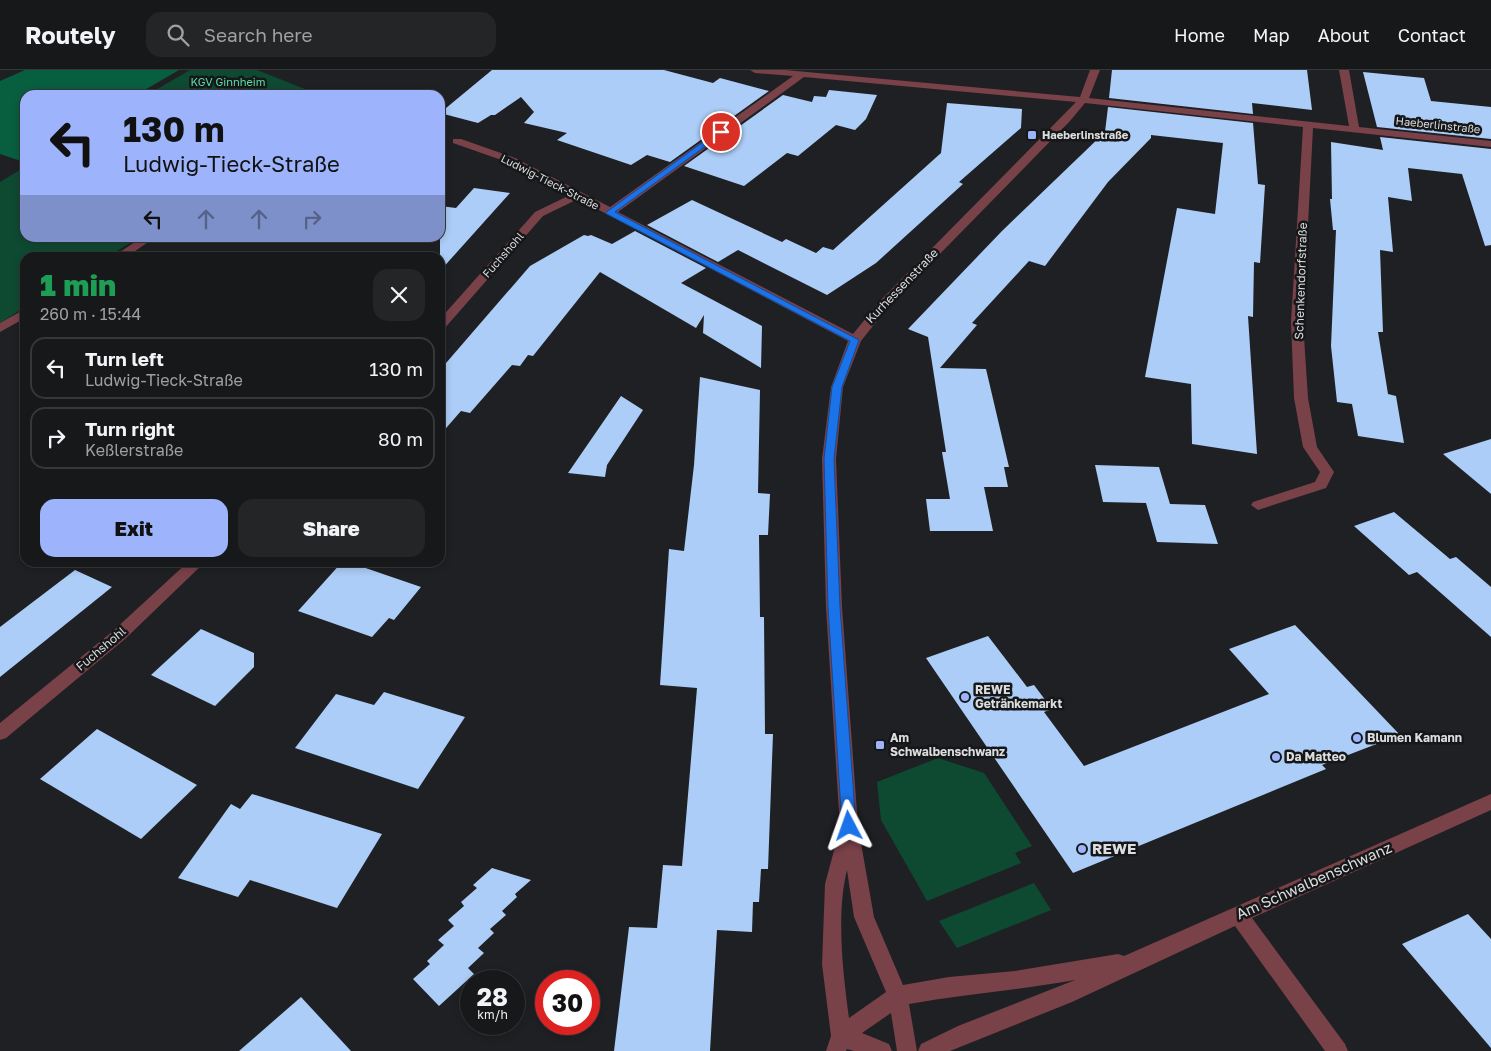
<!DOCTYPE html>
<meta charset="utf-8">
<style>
body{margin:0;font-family:"Golos Text",sans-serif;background:#242527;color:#f1f3f6;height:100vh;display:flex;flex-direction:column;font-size:19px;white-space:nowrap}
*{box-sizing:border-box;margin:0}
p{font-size:16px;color:#9ea0a2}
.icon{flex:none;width:28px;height:28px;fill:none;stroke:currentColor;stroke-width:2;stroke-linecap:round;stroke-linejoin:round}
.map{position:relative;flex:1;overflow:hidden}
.drawer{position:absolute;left:20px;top:182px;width:425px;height:315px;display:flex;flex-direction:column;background:#17181a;border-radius:15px;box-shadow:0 2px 8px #0003,0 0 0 1px #363739}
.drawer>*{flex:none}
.banner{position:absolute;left:20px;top:20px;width:425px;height:152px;border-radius:15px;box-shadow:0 2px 8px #0003,0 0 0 1px #363739;background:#9db4fd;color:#111;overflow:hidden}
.speed{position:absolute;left:460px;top:900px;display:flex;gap:10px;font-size:25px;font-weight:700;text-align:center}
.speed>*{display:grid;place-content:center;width:65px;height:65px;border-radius:50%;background:#17181a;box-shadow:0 2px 8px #0003,0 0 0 1px #363739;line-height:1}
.speed small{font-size:12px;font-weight:400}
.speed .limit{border:8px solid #d22;background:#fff;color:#111}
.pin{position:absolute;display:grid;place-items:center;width:42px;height:42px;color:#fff;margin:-21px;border:2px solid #fff;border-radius:50%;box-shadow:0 1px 5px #0007}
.me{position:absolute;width:55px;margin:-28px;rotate:356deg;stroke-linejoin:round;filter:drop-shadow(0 0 4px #0008)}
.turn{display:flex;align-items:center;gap:18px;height:105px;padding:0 20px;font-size:22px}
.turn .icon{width:65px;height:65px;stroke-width:2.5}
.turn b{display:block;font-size:35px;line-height:42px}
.lanes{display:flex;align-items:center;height:48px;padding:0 20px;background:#0003;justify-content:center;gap:25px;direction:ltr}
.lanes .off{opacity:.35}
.round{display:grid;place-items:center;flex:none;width:52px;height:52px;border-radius:15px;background:#242527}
.summary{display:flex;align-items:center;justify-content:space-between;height:85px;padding:0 20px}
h1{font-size:30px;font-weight:800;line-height:38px;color:#1e9e55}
.action{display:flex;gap:10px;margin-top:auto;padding:10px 20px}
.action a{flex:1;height:58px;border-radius:15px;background:#9db4fd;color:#111;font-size:20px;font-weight:800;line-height:58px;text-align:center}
.action a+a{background:#242527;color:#f1f3f6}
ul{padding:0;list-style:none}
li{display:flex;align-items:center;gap:15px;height:62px;margin:0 10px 8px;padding:0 10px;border:2px solid #363739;border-radius:15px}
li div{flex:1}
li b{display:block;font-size:19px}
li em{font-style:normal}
header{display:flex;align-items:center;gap:30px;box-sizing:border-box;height:70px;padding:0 25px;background:#17181a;border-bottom:1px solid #363739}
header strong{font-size:24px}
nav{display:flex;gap:28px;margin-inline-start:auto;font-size:18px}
.search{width:350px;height:45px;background:#242527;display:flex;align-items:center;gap:12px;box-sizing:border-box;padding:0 18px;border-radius:15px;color:#9ea0a2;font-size:19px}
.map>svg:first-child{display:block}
.green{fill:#0e4a32}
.forest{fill:#085f40}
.building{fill:#accdf7}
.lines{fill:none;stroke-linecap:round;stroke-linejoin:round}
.minor{fill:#794148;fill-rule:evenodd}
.route{fill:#1a73e8;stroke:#114b97}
.poi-dot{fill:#9db4fd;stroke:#161719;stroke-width:2}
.labels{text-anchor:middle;stroke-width:5;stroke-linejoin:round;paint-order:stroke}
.far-park-label{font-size:11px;fill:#59dfa4;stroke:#161719}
.far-street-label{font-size:11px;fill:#dcdddf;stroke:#161719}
.far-poi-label{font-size:11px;font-weight:bold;fill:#dcdddf;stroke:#161719;text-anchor:start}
.street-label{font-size:12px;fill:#dcdddf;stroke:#161719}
.poi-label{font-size:12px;font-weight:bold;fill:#dcdddf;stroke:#161719;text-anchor:start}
.near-poi-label{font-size:15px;font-weight:bold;fill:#dcdddf;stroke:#161719;text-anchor:start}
.near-street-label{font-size:15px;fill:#dcdddf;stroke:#161719}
</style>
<header>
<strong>Routely</strong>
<div class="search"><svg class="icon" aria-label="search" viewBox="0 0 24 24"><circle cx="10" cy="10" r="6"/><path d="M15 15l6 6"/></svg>Search here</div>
<nav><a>Home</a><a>Map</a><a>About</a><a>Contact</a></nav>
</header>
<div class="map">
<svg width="1491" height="981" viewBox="0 0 1491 981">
<rect width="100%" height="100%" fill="#1f2023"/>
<!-- green -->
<g class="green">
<path d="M190,0H257L320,25H147Z"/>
<path d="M25,97V168H139L106,187L25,188V237L0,253V112Z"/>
<path d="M938,688L984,703L1032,776L1015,783L1021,793L927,831L881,750L877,712Z"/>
<path d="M1034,813L1051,840L957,878L939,851Z"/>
</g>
<!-- forest -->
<path class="forest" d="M25,0H179L136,25H25V89L21,91L0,84V11Z"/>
<!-- building -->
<g class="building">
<path d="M492,0H664L713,13L720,8L769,21L670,92L647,85L631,95L557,70L567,63L524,53L534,42L521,27L495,45H491L478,53L440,43Z"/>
<path d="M1112,0H1307L1312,40L1252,33L1253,44L1109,28Z"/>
<path d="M1363,2L1424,8L1431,31L1491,37V69L1377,57Z"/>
<path d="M829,20L877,25L866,49L855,60L836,55L798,86L787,83L744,116L684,96L783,25L812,32L814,26L826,27Z"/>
<path d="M947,33L1022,39L1021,58L959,112L963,114L876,193L827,225L738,180L718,192L647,155L692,130L782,172L786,169L816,183L823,177L833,180L941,83Z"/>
<path d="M1108,37L1253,53L1258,114L1265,115L1260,193L1254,192L1253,247L1248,246L1257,384L1192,374L1191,314L1145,307L1177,138L1215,144L1223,73L1151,65V68L1108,112L1045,196L1029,191L972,253L977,255L940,298L986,299L1009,397H1004L1008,417H984L993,461H930L926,429H950L942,382H946L928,267L908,259L1002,161L1105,62Z"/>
<path d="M1380,67L1491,79V175L1485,176L1462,104L1408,98L1412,131L1388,127L1393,182L1380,180L1383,262H1378L1388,324L1396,326L1404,373L1358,366L1352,334L1337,332L1331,276L1336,160H1333L1330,129H1332L1331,72L1383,80Z"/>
<path d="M474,118L510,123L440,201V136L456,138Z"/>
<path d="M635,161L706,198L681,213L762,256L761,298L703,263L704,245L696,258L600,202L533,286L528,285L520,296L512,295L470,343L461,341L440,365V300L530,196L584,165L588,166L591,165L612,174Z"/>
<path d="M700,307L760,320L758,423L770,424L768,465H759L760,547H764L765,664H773L768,799H761L759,832H753L752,862L717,860L710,981H614L629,857L657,858L663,795L682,796L697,618L660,615L669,479L684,481L694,395Z"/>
<path d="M621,326L643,340L607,395L605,407L568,403Z"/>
<path d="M1491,369V424L1443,384Z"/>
<path d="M1095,395L1159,397L1170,434L1205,435L1218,474L1157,472L1146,433L1103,432Z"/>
<path d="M1394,442L1450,489L1456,487L1491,517V567L1417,502L1409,505L1354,456Z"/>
<path d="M342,492H348L421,517L394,550L389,548L372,567L298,541Z"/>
<path d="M75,500L112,517L0,607V557Z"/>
<path d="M1295,555L1400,665L1322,695L1326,699L1073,803L926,588L988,566L1027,617L1034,615L1052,639L1044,642L1084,696L1269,624L1229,579Z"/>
<path d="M201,559L254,583V597L215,636L151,605Z"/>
<path d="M384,622L465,647L418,719L295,678L336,624L374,635Z"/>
<path d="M97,659L197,715L141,769L40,709Z"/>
<path d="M252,724L382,764L337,838L250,810L238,827L178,808L231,734L240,739Z"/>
<path d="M492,798L531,810L515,824L517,827L502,841L506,845L490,859L494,863L478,878L484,883L468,898L474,904L439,936L413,909L430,894L427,891L444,875L438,870L454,856L448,850L464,836L461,832L477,818L473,815Z"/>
<path d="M1468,844L1491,869V978L1402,874Z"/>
<path d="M301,927L351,981H239Z"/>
</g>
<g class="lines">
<!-- minor -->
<g class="minor">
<path d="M750,0H785L1080,27L1090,0H1100L1089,28L1349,56L1339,0H1349L1359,57L1491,71V77L1313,58L1303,252L1308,328L1317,377L1334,402L1326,418L1258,440L1251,435L1253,432L1315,412L1320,402L1303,377L1294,328L1291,252L1303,57L1085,33L1070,51L888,237L861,271L843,317L836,389L842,537L858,756L874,847L903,915L949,907L1015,901L1118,884L1124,886L1491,724V740L1252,848L1345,974L1348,981H1325L1235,856L1072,932L950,981H918L921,974L958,956L1075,910C1020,920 964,924 909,934L917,981H897L891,943L862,963L889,974L892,981H854L847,979L846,981H826L831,966L822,894L825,814L840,758L826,537L822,389L831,317L848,271L578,129L543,146L444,259L440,260V249L535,142L570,125L507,92L453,73V69H461L515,88L610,137L793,6L755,3ZM804,7L1076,32L880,231L853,264L618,142ZM847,800L854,847L886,922L849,948C843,903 836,845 847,800Z"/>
<path d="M141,168H154L125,188H111Z"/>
<path d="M25,239V248L0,262V253Z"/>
<path d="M188,492H205L125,569L6,668L0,670V653L113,561Z"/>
</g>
</g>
<!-- route -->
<path class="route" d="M718,61L725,62L615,142L859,270L842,317L834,389L840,537L856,756L854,761L849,762L844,761L842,756L828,537L824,389L832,317L850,271L605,143Z"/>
<!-- markers -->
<g class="poi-dot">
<rect x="1027" y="60" width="10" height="10" rx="2.5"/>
<circle cx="965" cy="627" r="5"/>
<circle cx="1357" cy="668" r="5"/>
<rect x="875" y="670" width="10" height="10" rx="2.5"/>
<circle cx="1276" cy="687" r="5"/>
<circle cx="1082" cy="779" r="5"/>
</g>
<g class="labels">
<!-- far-park labels -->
<g class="far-park-label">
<text x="228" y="16">KGV Ginnheim</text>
</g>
<!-- far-street labels -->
<g class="far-street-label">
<text transform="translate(1438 55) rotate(6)" y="4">Haeberlinstraße</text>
<text transform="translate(550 112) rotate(27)" y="4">Ludwig-Tieck-Straße</text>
<text transform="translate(503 185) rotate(-49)" y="4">Fuchshohl</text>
</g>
<!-- far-poi labels -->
<g class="far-poi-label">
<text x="1042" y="69">Haeberlinstraße</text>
</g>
<!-- street labels -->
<g class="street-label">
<text transform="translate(1301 211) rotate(-88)" y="4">Schenkendorfstraße</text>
<text transform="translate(902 216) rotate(-46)" y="4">Kurhessenstraße</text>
<text transform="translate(101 579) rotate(-40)" y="4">Fuchshohl</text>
</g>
<!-- poi labels -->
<g class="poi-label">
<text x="975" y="624">REWE<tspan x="975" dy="14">Getränkemarkt</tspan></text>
<text x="890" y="672">Am<tspan x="890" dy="14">Schwalbenschwanz</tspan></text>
<text x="1367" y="672">Blumen Kamann</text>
<text x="1286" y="691">Da Matteo</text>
</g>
<!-- near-poi labels -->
<g class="near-poi-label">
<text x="1092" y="784">REWE</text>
</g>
<!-- near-street labels -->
<g class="near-street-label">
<text transform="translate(1314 811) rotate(-24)" y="5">Am Schwalbenschwanz</text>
</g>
</g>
</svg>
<div class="speed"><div>28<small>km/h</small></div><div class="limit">30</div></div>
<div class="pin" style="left:721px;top:62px;background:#d93025"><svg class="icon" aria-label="arrive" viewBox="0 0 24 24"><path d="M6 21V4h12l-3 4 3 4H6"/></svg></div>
<svg class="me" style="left:849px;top:756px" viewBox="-20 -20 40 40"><path d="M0-17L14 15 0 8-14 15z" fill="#1a73e8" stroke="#fff" stroke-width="4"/></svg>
<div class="banner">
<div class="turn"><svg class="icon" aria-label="left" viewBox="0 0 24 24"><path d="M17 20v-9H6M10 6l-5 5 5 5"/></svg><div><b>130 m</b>Ludwig-Tieck-Straße</div></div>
<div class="lanes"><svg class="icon" aria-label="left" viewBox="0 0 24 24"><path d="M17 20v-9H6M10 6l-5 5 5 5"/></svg><svg class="icon off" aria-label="ahead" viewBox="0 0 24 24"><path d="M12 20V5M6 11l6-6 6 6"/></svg><svg class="icon off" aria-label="ahead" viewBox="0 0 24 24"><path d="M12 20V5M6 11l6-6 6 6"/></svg><svg class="icon off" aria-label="right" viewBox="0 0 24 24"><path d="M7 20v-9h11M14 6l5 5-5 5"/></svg></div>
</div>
<section class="drawer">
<div class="summary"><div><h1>1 min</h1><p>260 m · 15:44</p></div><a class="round"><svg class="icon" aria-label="close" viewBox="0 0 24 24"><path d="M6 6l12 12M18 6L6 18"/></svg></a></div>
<ul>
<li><svg class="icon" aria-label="left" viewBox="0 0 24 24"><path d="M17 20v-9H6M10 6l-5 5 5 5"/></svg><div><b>Turn left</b><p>Ludwig-Tieck-Straße</p></div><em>130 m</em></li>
<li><svg class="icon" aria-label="right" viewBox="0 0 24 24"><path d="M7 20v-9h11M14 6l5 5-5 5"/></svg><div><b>Turn right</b><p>Keßlerstraße</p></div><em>80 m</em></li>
</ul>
<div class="action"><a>Exit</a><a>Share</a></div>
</section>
</div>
